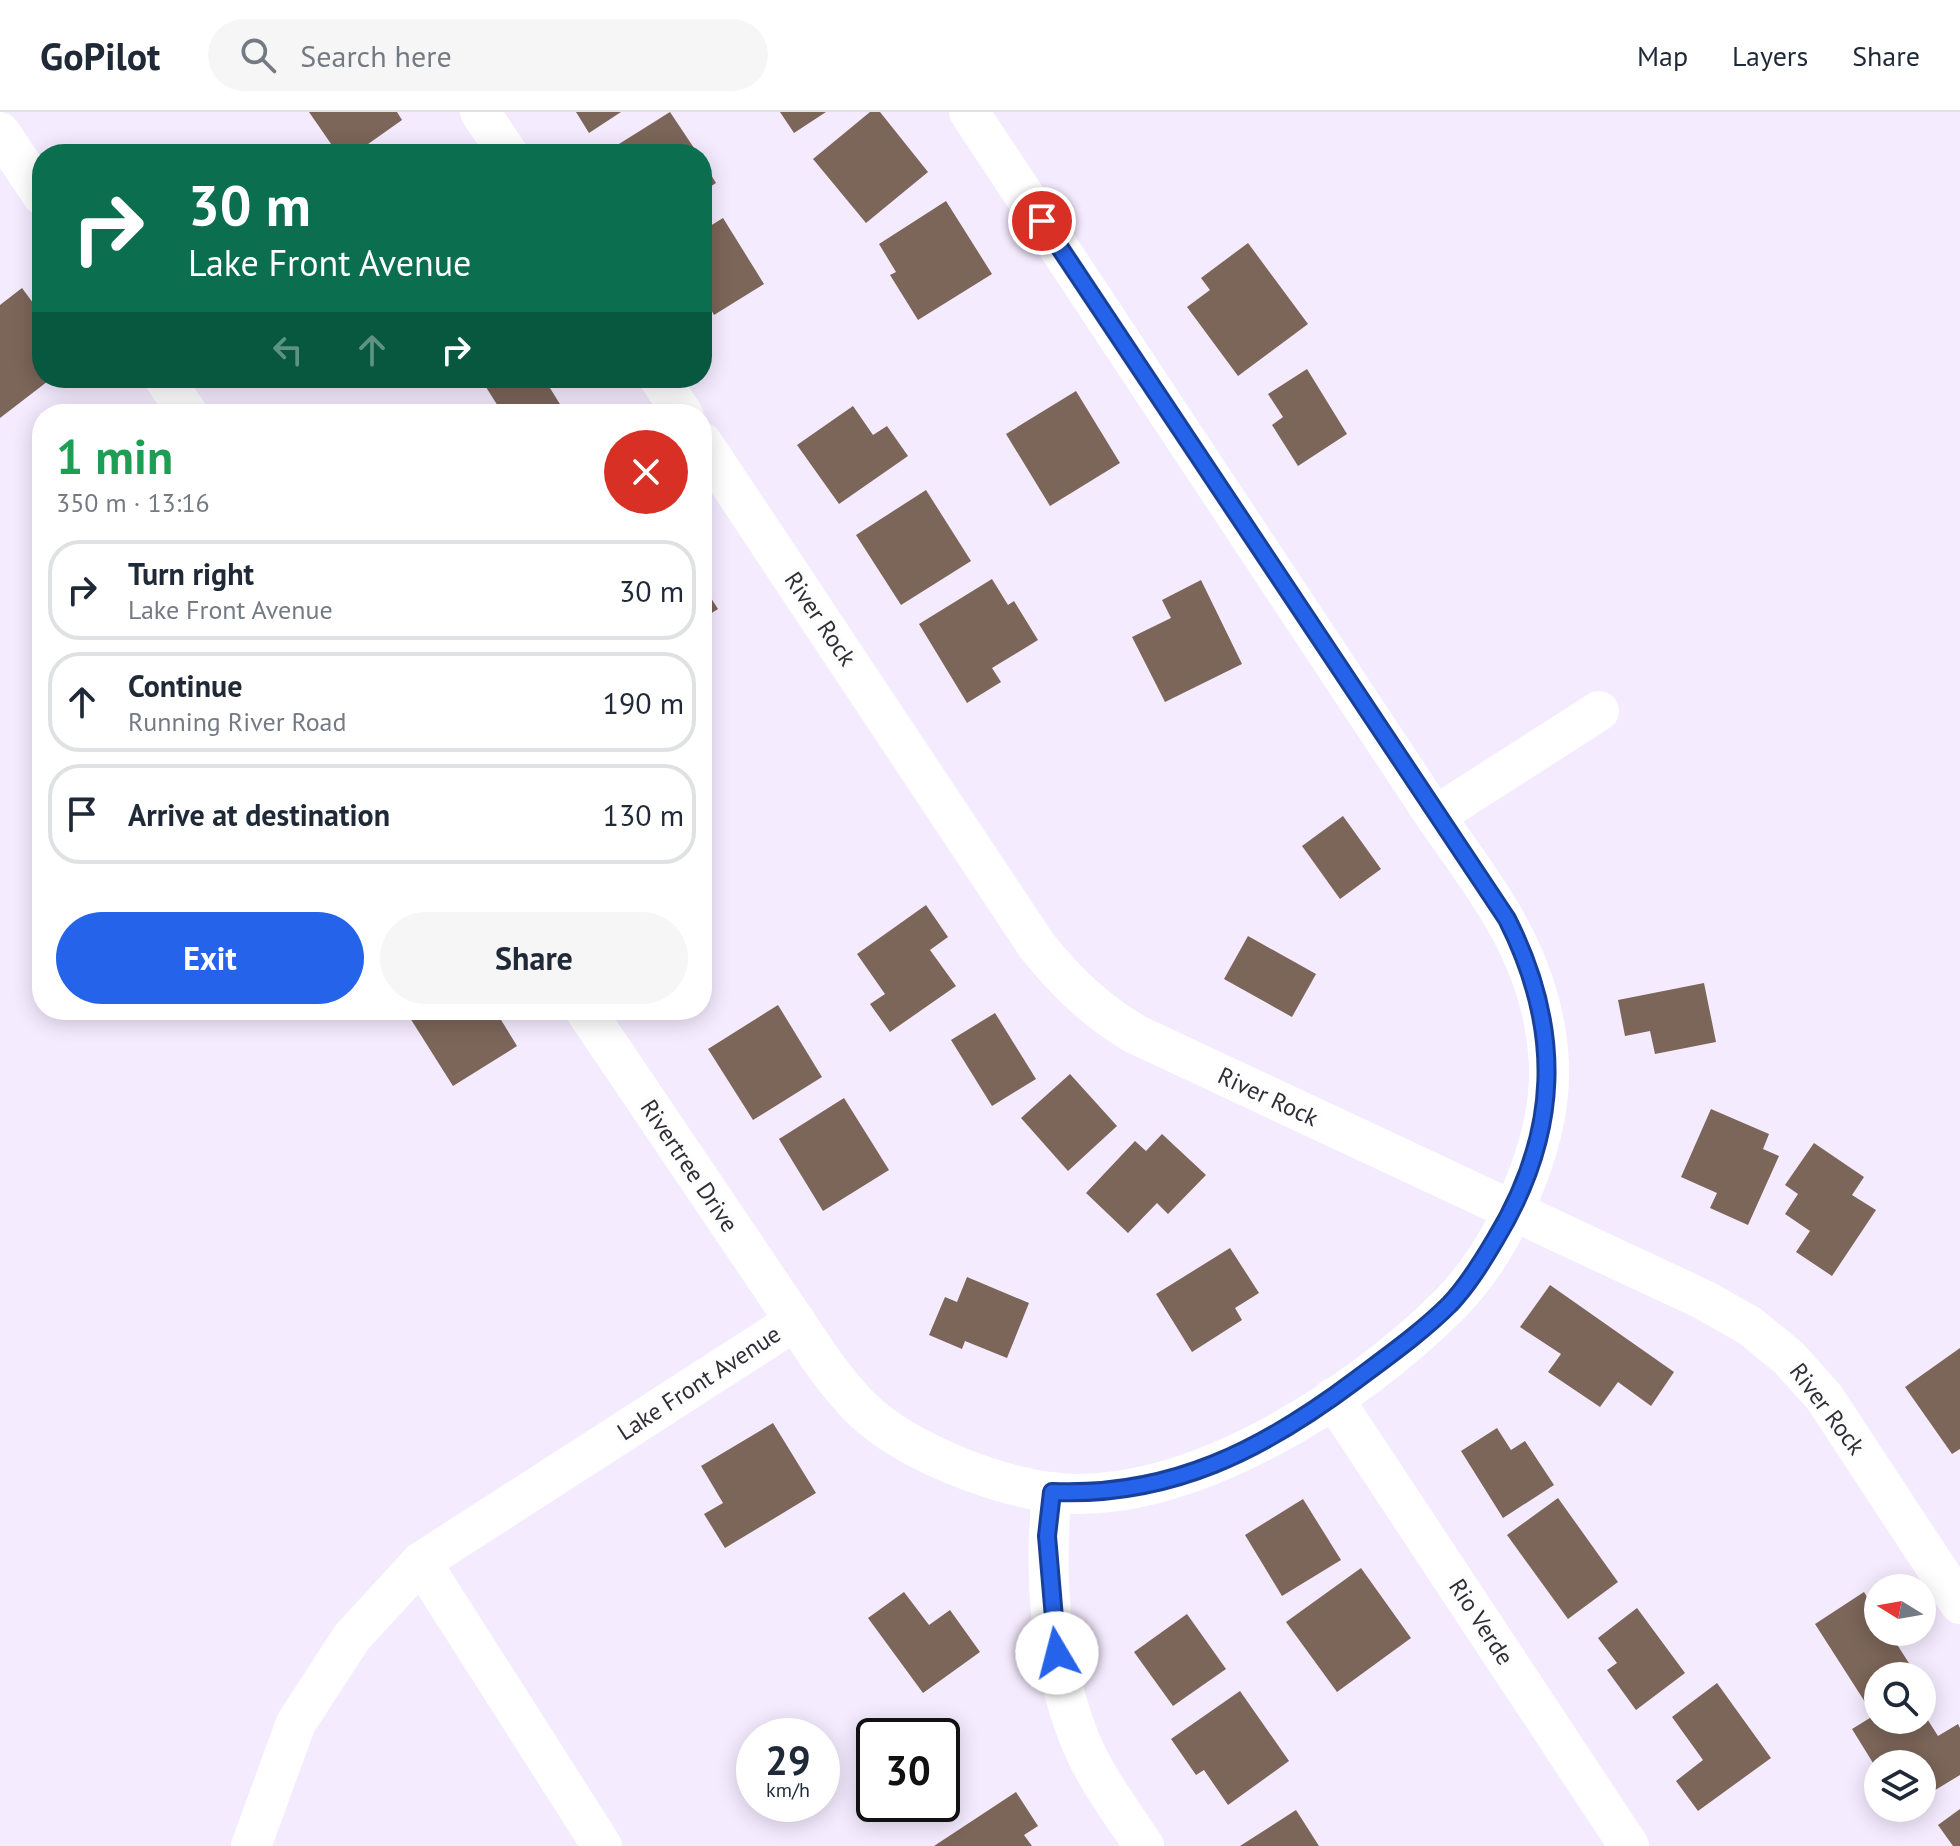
<!DOCTYPE html>
<meta charset="utf-8">
<style>
body{margin:0;font-family:"PT Sans",sans-serif;background:#f6f6f7;color:#1f2937;height:100vh;display:flex;flex-direction:column;font-size:30px;white-space:nowrap}
*{box-sizing:border-box;margin:0}
p{font-size:26px;color:#747a83}
.icon{flex:none;width:44px;height:44px;fill:none;stroke:currentColor;stroke-width:2;stroke-linecap:round;stroke-linejoin:round}
.map{position:relative;flex:1;overflow:hidden}
.sheet{position:absolute;left:32px;top:292px;width:680px;height:616px;display:flex;flex-direction:column;background:#fff;border-radius:32px;box-shadow:0 4px 20px #0003}
.sheet>*{flex:none}
.top-card{position:absolute;left:32px;top:32px;width:680px;height:244px;border-radius:32px;box-shadow:0 4px 20px #0003;background:#0b6e4f;color:#fff;overflow:hidden}
.needle{width:52px;rotate:281deg}
.buttons{position:absolute;left:1864px;top:1462px;display:grid;gap:16px}
.buttons a{display:grid;place-items:center;width:72px;height:72px;border-radius:50%;background:#fff;box-shadow:0 4px 20px #0003;font-size:40px}
.speed{position:absolute;left:736px;top:1606px;display:flex;gap:16px;font-size:40px;font-weight:700;text-align:center}
.speed>*{display:grid;place-content:center;width:104px;height:104px;border-radius:50%;background:#fff;box-shadow:0 4px 20px #0003;line-height:1}
.speed small{font-size:20px;font-weight:400}
.speed .limit{border:4px solid #111;border-radius:12px;background:#fff;color:#111}
.pin{position:absolute;display:grid;place-items:center;width:68px;height:68px;color:#fff;margin:-34px;border:4px solid #fff;border-radius:50%;box-shadow:0 2px 8px #0007}
.me{position:absolute;width:88px;margin:-44px;rotate:352deg;stroke-linejoin:round;filter:drop-shadow(0 0 6px #0008)}
.turn{display:flex;align-items:center;gap:28px;height:168px;padding:0 24px;font-size:36px}
.turn .icon{width:104px;height:104px;stroke-width:2.5}
.turn b{display:block;font-size:56px;line-height:68px}
.lanes{display:flex;align-items:center;height:76px;padding:0 24px;background:#0003;justify-content:center;gap:40px;direction:ltr}
.lanes .off{opacity:.35}
.round{display:grid;place-items:center;flex:none;width:84px;height:84px;border-radius:42px;background:#f6f6f7}
.headline{display:flex;align-items:center;justify-content:space-between;height:136px;padding:0 24px}
h1{font-size:48px;font-weight:700;line-height:60px;color:#1e9e55}
.button{display:flex;gap:16px;margin-top:auto;padding:16px 24px}
.button a{flex:1;height:92px;border-radius:48px;background:#2563eb;color:#fff;font-size:32px;font-weight:700;line-height:92px;text-align:center}
.button a+a{background:#f6f6f7;color:#1f2937}
ul{padding:0;list-style:none}
li{display:flex;align-items:center;gap:24px;height:100px;margin:0 16px 12px;padding:0 8px;border:4px solid #e0e1e3;border-radius:32px}
li div{flex:1}
li b{display:block;font-size:30px}
li em{font-style:normal}
header{display:flex;align-items:center;gap:48px;box-sizing:border-box;height:112px;padding:0 40px;background:#fff;border-bottom:2px solid #e0e1e3}
header strong{font-size:38px}
nav{display:flex;gap:44px;margin-inline-start:auto;font-size:28px}
.search{width:560px;height:72px;background:#f6f6f7;display:flex;align-items:center;gap:20px;box-sizing:border-box;padding:0 28px;border-radius:44px;color:#747a83;font-size:30px}
.map>svg:first-child{display:block}
.building{fill:#7c6559}
.lines{fill:none;stroke-linecap:round;stroke-linejoin:round}
.minor{stroke:#fff;stroke-width:40}
.route-casing{stroke:#184099;stroke-width:20}
.route{stroke:#2563eb;stroke-width:14}
.labels{text-anchor:middle;stroke-width:8;stroke-linejoin:round;paint-order:stroke}
.street-label{font-size:24px;fill:#312d36;stroke:#fdfdfd}
</style>
<header>
<strong>GoPilot</strong>
<div class="search"><svg class="icon" aria-label="search" viewBox="0 0 24 24"><circle cx="10" cy="10" r="6"/><path d="M15 15l6 6"/></svg>Search here</div>
<nav><a>Map</a><a>Layers</a><a>Share</a></nav>
</header>
<div class="map">
<svg width="1960" height="1734" viewBox="0 0 1960 1734">
<rect width="100%" height="100%" fill="#f5ebff"/>
<!-- building -->
<g class="building">
<path d="M309,0H397L402,8L354,42H338Z"/>
<path d="M576,0H621L589,21Z"/>
<path d="M670,0L698,42H603Z"/>
<path d="M780,0H826L794,21Z"/>
<path d="M870,0H880L928,60L866,111L813,47Z"/>
<path d="M702,48L716,71L702,80Z"/>
<path d="M946,89L992,162L918,208L890,163L896,160L879,132Z"/>
<path d="M723,106L764,172L714,203L702,182V119Z"/>
<path d="M1248,131L1308,212L1238,264L1187,195L1210,178L1201,166Z"/>
<path d="M22,176L42,203V266H52L0,306V193Z"/>
<path d="M1307,257L1347,322L1298,354L1272,313L1283,305L1268,282Z"/>
<path d="M494,266H566L550,276L566,302H503L484,272Z"/>
<path d="M1076,279L1120,351L1050,394L1006,322Z"/>
<path d="M853,294L873,323L887,314L908,344L839,392L797,333Z"/>
<path d="M926,378L971,449L901,493L856,423Z"/>
<path d="M992,467L1008,493L1014,489L1038,528L992,556L1001,570L967,591L919,512Z"/>
<path d="M1201,468L1242,552L1165,590L1132,525L1171,506L1162,488Z"/>
<path d="M702,472L718,497L702,507Z"/>
<path d="M1343,704L1381,757L1340,787L1302,734Z"/>
<path d="M926,793L948,825L930,838L956,874L890,920L870,892L885,882L857,842Z"/>
<path d="M1248,824L1316,862L1292,905L1224,867Z"/>
<path d="M1704,871L1716,930L1655,942L1650,919L1625,924L1618,888Z"/>
<path d="M778,893L822,965L753,1008L708,937Z"/>
<path d="M405,898H495L517,934L453,974Z"/>
<path d="M995,901L1036,967L992,994L951,928Z"/>
<path d="M1070,962L1117,1014L1068,1059L1021,1006Z"/>
<path d="M844,986L889,1058L823,1099L779,1027Z"/>
<path d="M1711,997L1769,1022L1763,1037L1779,1044L1748,1113L1710,1096L1717,1081L1681,1065Z"/>
<path d="M1162,1022L1206,1063L1168,1102L1157,1091L1128,1121L1086,1081L1135,1029L1146,1039Z"/>
<path d="M1814,1031L1864,1065L1852,1083L1876,1098L1832,1164L1796,1140L1810,1119L1785,1102L1798,1082L1785,1073Z"/>
<path d="M1230,1136L1259,1181L1235,1196L1242,1208L1192,1240L1156,1182Z"/>
<path d="M967,1165L1029,1191L1007,1246L965,1229L962,1237L929,1223L945,1185L957,1190Z"/>
<path d="M1550,1173L1674,1260L1651,1294L1618,1270L1600,1295L1548,1260L1561,1242L1520,1215Z"/>
<path d="M1960,1236V1337L1952,1342L1905,1275Z"/>
<path d="M773,1311L816,1381L725,1436L704,1402L723,1391L701,1354Z"/>
<path d="M1497,1316L1511,1338L1525,1329L1554,1373L1503,1406L1461,1339Z"/>
<path d="M1558,1386L1618,1470L1568,1507L1507,1423Z"/>
<path d="M1303,1387L1341,1448L1282,1484L1245,1423Z"/>
<path d="M1361,1456L1411,1526L1337,1580L1286,1510Z"/>
<path d="M904,1480L929,1513L950,1498L980,1540L923,1581L868,1506Z"/>
<path d="M1864,1480L1878,1503V1520H1889L1914,1559L1905,1564H1878V1582L1865,1590L1815,1512Z"/>
<path d="M1637,1496L1685,1561L1636,1598L1607,1558L1617,1551L1598,1526Z"/>
<path d="M1187,1502L1226,1557L1173,1594L1134,1540Z"/>
<path d="M1717,1571L1771,1646L1698,1699L1676,1669L1703,1648L1672,1605Z"/>
<path d="M1240,1579L1289,1649L1228,1693L1204,1658L1196,1663L1171,1627Z"/>
<path d="M1922,1599L1938,1624L1958,1612L1960,1616V1663L1922,1686V1652H1878V1659L1852,1617L1878,1601V1608H1922Z"/>
<path d="M1016,1680L1038,1714L1024,1723L1032,1734H934Z"/>
<path d="M1960,1697V1734H1953L1938,1713Z"/>
<path d="M1296,1698L1319,1734H1240Z"/>
</g>
<g class="lines">
<!-- minor -->
<g class="minor">
<path d="M480,0L508,42"/>
<path d="M969,0L1435,704"/>
<path d="M0,20L42,83"/>
<path d="M164,266L188,302"/>
<path d="M659,266L683,302"/>
<path d="M702,330L1037,834C1066,870 1095,898 1135,922L1704,1188L1750,1214L1789,1246L1824,1285L1960,1492"/>
<path d="M585,898L795,1209"/>
<path d="M1333,1286L1629,1734"/>
<path d="M1052,1380C1044,1460 1049,1548 1078,1623C1093,1663 1121,1699 1144,1734"/>
<path d="M421,1450L602,1734"/>
<path d="M251,1734L296,1611L352,1525L421,1450L795,1209C816,1240 836,1272 863,1298C906,1339 991,1372 1049,1380C1184,1398 1358,1285 1450,1192C1505,1136 1552,1031 1549,952C1544,849 1491,784 1435,704L1599,599"/>
</g>
</g>
<g class="lines">
<!-- route casing -->
<g class="route-casing">
<path id="route" d="M1042,109L1507,807C1563,918 1560,1021 1495,1128C1482,1150 1468,1173 1450,1192C1422,1220 1388,1244 1356,1268C1263,1338 1171,1385 1052,1380L1047,1424L1057,1541"/>
</g>
<!-- route -->
<use href="#route" class="route"/>
</g>
<g class="labels">
<!-- street labels -->
<g class="street-label">
<text transform="translate(820 507) rotate(56)" y="8">River Rock</text>
<text transform="translate(1268 985) rotate(25)" y="8">River Rock</text>
<text transform="translate(689 1054) rotate(56)" y="8">Rivertree Drive</text>
<text transform="translate(699 1271) rotate(-33)" y="8">Lake Front Avenue</text>
<text transform="translate(1827 1297) rotate(53)" y="8">River Rock</text>
<text transform="translate(1481 1510) rotate(57)" y="8">Rio Verde</text>
</g>
</g>
</svg>
<div class="buttons">
<a><svg class="needle" viewBox="-14 -14 28 28"><path d="M0-13l5 13h-10z" fill="#e53935"/><path d="M0 13l5-13h-10z" fill="#747a83"/></svg></a>
<a><svg class="icon" aria-label="search" viewBox="0 0 24 24"><circle cx="10" cy="10" r="6"/><path d="M15 15l6 6"/></svg></a>
<a><svg class="icon" aria-label="layers" viewBox="0 0 24 24"><path d="M12 4l9 5-9 5-9-5zM3 14l9 5 9-5"/></svg></a>
</div>
<div class="speed"><div>29<small>km/h</small></div><div class="limit">30</div></div>
<div class="pin" style="left:1042px;top:109px;background:#d93025"><svg class="icon" aria-label="arrive" viewBox="0 0 24 24"><path d="M6 21V4h12l-3 4 3 4H6"/></svg></div>
<svg class="me" style="left:1057px;top:1541px" viewBox="-20 -20 40 40"><circle r="19" fill="#fff"/><path d="M0-13L10 11 0 6-10 11z" fill="#2563eb"/></svg>
<div class="top-card">
<div class="turn"><svg class="icon" aria-label="right" viewBox="0 0 24 24"><path d="M7 20v-9h11M14 6l5 5-5 5"/></svg><div><b>30 m</b>Lake Front Avenue</div></div>
<div class="lanes"><svg class="icon off" aria-label="left" viewBox="0 0 24 24"><path d="M17 20v-9H6M10 6l-5 5 5 5"/></svg><svg class="icon off" aria-label="ahead" viewBox="0 0 24 24"><path d="M12 20V5M6 11l6-6 6 6"/></svg><svg class="icon" aria-label="right" viewBox="0 0 24 24"><path d="M7 20v-9h11M14 6l5 5-5 5"/></svg></div>
</div>
<section class="sheet">
<div class="headline"><div><h1>1 min</h1><p>350 m · 13:16</p></div><a class="round" style="background:#d93025;color:#fff"><svg class="icon" aria-label="close" viewBox="0 0 24 24"><path d="M6 6l12 12M18 6L6 18"/></svg></a></div>
<ul>
<li><svg class="icon" aria-label="right" viewBox="0 0 24 24"><path d="M7 20v-9h11M14 6l5 5-5 5"/></svg><div><b>Turn right</b><p>Lake Front Avenue</p></div><em>30 m</em></li>
<li><svg class="icon" aria-label="ahead" viewBox="0 0 24 24"><path d="M12 20V5M6 11l6-6 6 6"/></svg><div><b>Continue</b><p>Running River Road</p></div><em>190 m</em></li>
<li><svg class="icon" aria-label="arrive" viewBox="0 0 24 24"><path d="M6 21V4h12l-3 4 3 4H6"/></svg><div><b>Arrive at destination</b></div><em>130 m</em></li>
</ul>
<div class="button"><a>Exit</a><a>Share</a></div>
</section>
</div>
